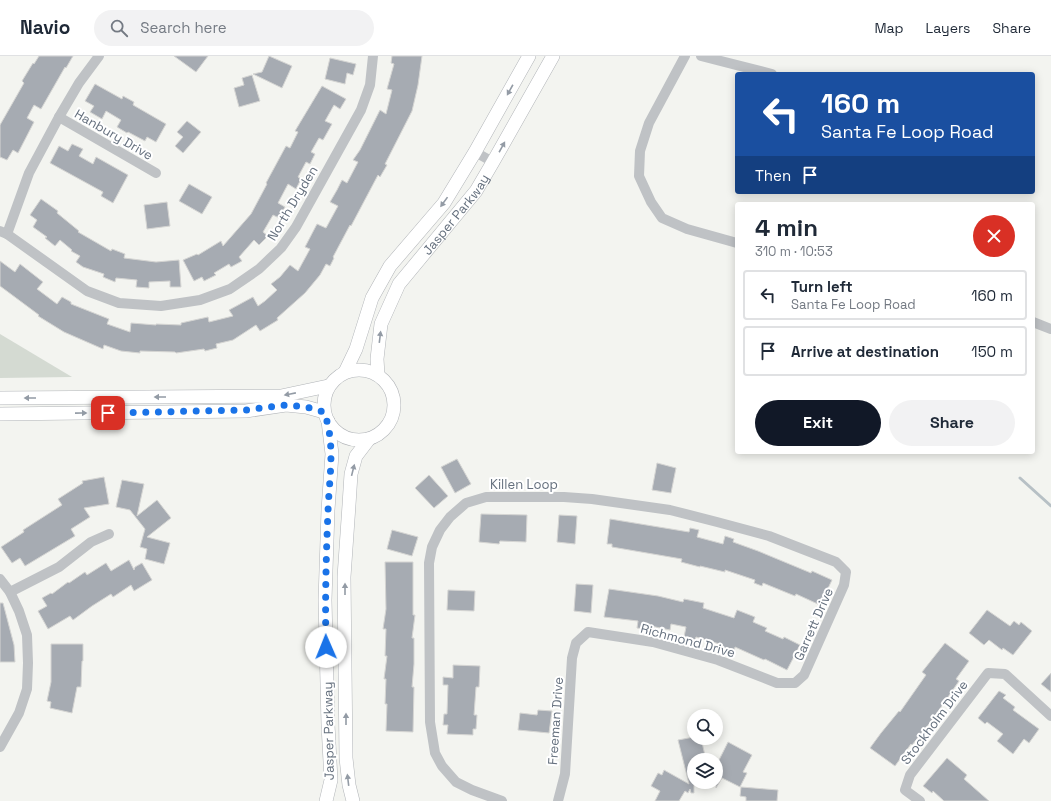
<!DOCTYPE html>
<meta charset="utf-8">
<style>
body{margin:0;font-family:"Space Grotesk",sans-serif;background:#f2f2f3;color:#1f2937;height:100vh;display:flex;flex-direction:column;font-size:15px;white-space:nowrap}
*{box-sizing:border-box;margin:0}
p{font-size:13px;color:#747a83}
.icon{flex:none;width:22px;height:22px;fill:none;stroke:currentColor;stroke-width:2;stroke-linecap:round;stroke-linejoin:round}
.map{position:relative;flex:1;overflow:hidden}
.details{position:absolute;left:735px;top:146px;width:300px;height:252px;display:flex;flex-direction:column;background:#fff;border-radius:4px;box-shadow:0 2px 10px #0003}
.details>*{flex:none}
.hud{position:absolute;left:735px;top:16px;width:300px;height:122px;border-radius:4px;box-shadow:0 2px 10px #0003;background:#1a4fa0;color:#fff;overflow:hidden}
.controls{position:absolute;left:687px;top:653px;display:grid;gap:8px}
.controls a{display:grid;place-items:center;width:36px;height:36px;border-radius:50%;background:#fff;box-shadow:0 2px 10px #0003;font-size:20px}
.pin{position:absolute;display:grid;place-items:center;width:34px;height:34px;color:#fff;margin:-17px;border-radius:8px;box-shadow:0 2px 6px #0006}
.me{position:absolute;width:44px;margin:-22px;rotate:359deg;stroke-linejoin:round;filter:drop-shadow(0 0 3px #0008)}
.turn{display:flex;align-items:center;gap:14px;height:84px;padding:0 20px;font-size:18px}
.turn .icon{width:52px;height:52px;stroke-width:2.5}
.turn b{display:block;font-size:28px;line-height:34px}
.then{display:flex;align-items:center;height:38px;padding:0 20px;background:#0003;gap:8px;font-size:15px}
.round{display:grid;place-items:center;flex:none;width:42px;height:42px;border-radius:21px;background:#f2f2f3}
.overview{display:flex;align-items:center;justify-content:space-between;height:68px;padding:0 20px}
h1{font-size:24px;font-weight:700;line-height:30px}
.button{display:flex;gap:8px;margin-top:auto;padding:8px 20px}
.button a{flex:1;height:46px;border-radius:24px;background:#111827;color:#fff;font-size:16px;font-weight:700;line-height:46px;text-align:center}
.button a+a{background:#f2f2f3;color:#1f2937}
ul{padding:0;list-style:none}
li{display:flex;align-items:center;gap:12px;height:50px;margin:0 8px 6px;padding:0 12px;border:2px solid #e0e1e3;border-radius:4px}
li div{flex:1}
li b{display:block;font-size:15px}
li em{font-style:normal}
header{display:flex;align-items:center;gap:24px;box-sizing:border-box;height:56px;padding:0 20px;background:#fff;border-bottom:1px solid #e0e1e3}
header strong{font-size:19px}
nav{display:flex;gap:22px;margin-inline-start:auto;font-size:14px}
.search{width:280px;height:36px;background:#f2f2f3;display:flex;align-items:center;gap:10px;box-sizing:border-box;padding:0 14px;border-radius:22px;color:#747a83;font-size:15px}
.map>svg:first-child{display:block}
.green{fill:#d4dad2}
.lines{fill:none;stroke-linecap:round;stroke-linejoin:round}
.stream{stroke:#b7c0c5;stroke-width:3}
.building{fill:#a6abb2;stroke:#d5d5d3}
.major-casing{stroke:#b1b4b8;stroke-width:14}
.minor{stroke:#bfc2c5;stroke-width:10}
.major{stroke:#fff;stroke-width:13}
.oneway{fill:#939ba5}
.route{stroke:#1a73e8;stroke-width:7;stroke-dasharray:0 12.6}
.labels{text-anchor:middle;stroke-width:4;stroke-linejoin:round;paint-order:stroke}
.street-label{font-size:13px;fill:#65707e;stroke:#fff}
</style>
<header>
<strong>Navio</strong>
<div class="search"><svg class="icon" aria-label="search" viewBox="0 0 24 24"><circle cx="10" cy="10" r="6"/><path d="M15 15l6 6"/></svg>Search here</div>
<nav><a>Map</a><a>Layers</a><a>Share</a></nav>
</header>
<div class="map">
<svg width="1051" height="745" viewBox="0 0 1051 745">
<rect width="100%" height="100%" fill="#f3f4f0"/>
<!-- green -->
<path class="green" d="M0,278L72,321L0,322Z"/>
<g class="lines">
<!-- stream -->
<path class="stream" d="M1020,422L1051,450"/>
</g>
<!-- building -->
<g class="building">
<path d="M39,0H73L66,12L65,11L41,53L34,49L27,62L34,66L18,97L13,94L7,104L0,101V69L24,27L22,25L33,7L34,8Z"/>
<path d="M174,0H208L196,16Z"/>
<path d="M269,0L292,10L282,32L253,18L262,16Z"/>
<path d="M392,0H422L418,29L412,55L385,108L387,109L380,121L378,119L351,170L350,169L333,201L334,202L330,210L326,208L320,219L305,237L277,262L278,264L260,275L256,269L233,284L216,288L217,292L205,295L204,293L176,297L175,296L140,295V297L121,295L104,289L103,293L64,276L38,260L39,259L0,230V205L15,216L20,208L43,226L37,233L57,248L62,241L71,246V248L109,263L107,268L130,276L131,267L156,269V268L181,269V267L208,261L209,266L233,260L229,254L253,241L258,250L265,245L277,234L271,228L280,221L290,209L298,215L310,193L305,191L317,168L326,172L338,150L330,146L337,134L342,124L347,127L358,106L353,104L360,94L380,54L386,58L392,34L387,33L394,8L391,7Z"/>
<path d="M330,2L356,8L353,19L347,17L345,28L325,23Z"/>
<path d="M252,19L260,45L239,51L234,32L244,29L242,22Z"/>
<path d="M95,28L122,43L123,40L134,46L133,49L166,68L156,86L147,81L145,85L128,76L127,77L117,71L121,64L106,55L102,63L90,56L94,50L85,45Z"/>
<path d="M322,30L346,43L340,53L334,49L325,65L332,68L323,84L319,82L311,96L315,98L310,108L306,106L298,121L301,123L296,133L288,128L278,147L285,151L279,162L273,159L263,176L268,180L259,189L254,184L239,201L242,205L231,211L229,208L214,217L216,219L204,225L202,221L194,225L183,204L197,198L198,199L221,185L223,190L251,158L267,128L266,127L286,90L290,92L298,76L295,75Z"/>
<path d="M187,65L201,76L183,97L175,90L183,81L177,76Z"/>
<path d="M72,88L83,93L79,100L93,108L96,101L128,119L113,147L101,140L103,136L50,107L59,90L68,95Z"/>
<path d="M189,128L212,141L202,158L179,145Z"/>
<path d="M41,143L58,155L57,157L79,175L78,176L111,195L112,193L125,198L124,202L156,206L179,204L181,231H170V225L149,226V232L136,231L137,224L116,222L115,226L103,221L104,218L83,211L76,206L80,200L71,195L72,194L60,184L55,190L45,182L47,181L33,171L37,164L30,159Z"/>
<path d="M167,146L170,170L147,173L144,149Z"/>
<path d="M457,403L471,428L455,437L441,411Z"/>
<path d="M657,407L676,412L671,437L652,434Z"/>
<path d="M429,419L448,440L434,452L415,432Z"/>
<path d="M104,421L109,448L84,452L90,461L71,473L75,480L25,510L20,502L12,507L1,491L24,476L23,474L62,449L58,443L83,427L82,425Z"/>
<path d="M122,424L144,428L137,460L157,444L171,462L147,481L170,487L164,508L145,503L147,493L140,491L145,473L130,454L116,451Z"/>
<path d="M481,458L527,459L526,486L500,485L499,488L479,486Z"/>
<path d="M559,459L577,460L575,488L557,486Z"/>
<path d="M610,463L689,476L690,472L699,474L697,481L723,488L725,480L734,483L733,486L758,495L811,517L812,515L832,524L820,549L796,538L795,540L763,527L762,530L754,527L755,524L725,514V516L700,510V511L681,506L682,503L612,491V488H607Z"/>
<path d="M392,474L418,481L412,500L387,493Z"/>
<path d="M129,504L134,514L135,511L142,507L152,524L134,535L131,529L113,541L111,538L92,550L73,564L70,560L48,573L38,555L47,550L42,542L51,537L52,538L68,526L69,527L85,516L87,519L106,507L111,515Z"/>
<path d="M385,506H413V559H415L412,582H414V608L412,631H414L413,676L386,675L387,648H385L386,623H384L387,600H385L386,573H383L386,553Z"/>
<path d="M576,528L593,529L591,557L574,555Z"/>
<path d="M609,533L658,540L683,546L684,543L704,547L703,552L734,562L737,554L755,561L753,566L767,572L765,575L783,583L784,581L800,589L787,614L765,603L764,604L735,591L734,596L722,592L723,589L696,581L695,584L684,581L686,571L671,568L670,574L646,569V573L637,572L638,565L604,561Z"/>
<path d="M448,534L475,535L474,555L447,554Z"/>
<path d="M0,547H3L14,589L15,606H0Z"/>
<path d="M987,554L1010,570L1014,565L1019,569L1021,566L1032,575L1013,599L1003,592L1002,594L989,584L984,589L969,577Z"/>
<path d="M945,587L969,605L956,623L959,625L937,657H938L912,689L911,688L895,710L870,692L881,677L899,655L900,656L926,619L922,616Z"/>
<path d="M51,588H83V605H82L81,631H77L72,657L50,652L51,646L47,645L51,626Z"/>
<path d="M453,609L480,610L479,631H476L474,659H477L476,673H473V679L447,678L448,669H443L444,658H447L448,629H443V621L453,622Z"/>
<path d="M1051,617V636L1041,628Z"/>
<path d="M999,635L1006,639L1003,642L1015,651L1013,654L1039,673L1029,687L1024,683L1013,698L997,685L1003,678L987,666L985,668L978,662Z"/>
<path d="M538,654L552,655L549,677L518,674L520,657L537,659Z"/>
<path d="M694,681V682H701L706,704H694V737H691L690,733L688,737L685,735L679,745H655L660,735L651,730L658,717L662,719L664,714L689,728L678,684Z"/>
<path d="M728,686L752,699L743,716L747,717L740,731L722,722L716,732V710Z"/>
<path d="M947,702L967,719L964,723L989,745H944L933,735L932,737L923,730Z"/>
<path d="M741,731L778,734L777,745H746V741L740,740Z"/>
</g>
<g class="lines">
<!-- major casing -->
<g class="major-casing">
<g id="major">
<circle cx="359" cy="349" r="35"/>
<path d="M345,316L356,293L372,242L390,210L444,147L475,96L529,0"/>
<path id="s1" d="M378,319L377,303L381,268L399,228L476,135L493,106L553,0"/>
<path d="M0,342L281,340L328,330"/>
<path d="M0,358L246,355L286,349L306,351L324,356"/>
<path d="M326,745L331,724L328,669L325,544L328,454L332,398L328,365"/>
<path d="M353,745L349,729L346,702L344,521L349,449L351,418L356,400L369,383"/>
</g>
</g>
<!-- minor -->
<g class="minor">
<path d="M685,0L649,67L640,95L639,120L651,146L662,162L687,173L737,187"/>
<path d="M701,0L772,18"/>
<path d="M59,61L156,117"/>
<path d="M475,96L493,106"/>
<path d="M0,175L7,178L87,235L119,247L161,250L200,244L230,233L259,213L281,192L296,171L361,54L370,29L373,0"/>
<path d="M7,178L29,117L59,61L79,27L99,0"/>
<path d="M1033,266L1051,273"/>
<path d="M0,523L10,536L19,555L27,579L28,607L27,633L19,657L0,691"/>
<path d="M10,536L59,511L91,486L109,478"/>
<path d="M502,745L472,734L456,726L442,710L435,697L430,666L429,507L432,491L440,474L450,461L466,447L486,441H564L592,443L670,454L717,466L769,480L836,506L846,516L844,529L804,619L795,627H777L718,604L653,586L588,576L576,587L572,602L565,718L558,745"/>
<path d="M920,745L905,734L910,719L988,617L1005,618L1051,660"/>
</g>
<!-- major -->
<use href="#major" class="major"/>
</g>
<!-- one-way arrows -->
<defs><path id="oneway-solid" d="M-6-.8H1V-3.2L6.5 0L1 3.2V.8H-6Z"/></defs>
<g class="oneway">
<use href="#oneway-solid" transform="translate(510 34) rotate(119)"/>
<use href="#oneway-solid" transform="translate(502 91) rotate(-61)"/>
<use href="#oneway-solid" transform="translate(444 146) rotate(126)"/>
<use href="#oneway-solid" transform="translate(380 281) rotate(-83)"/>
<use href="#oneway-solid" transform="translate(290 338) rotate(169)"/>
<use href="#oneway-solid" transform="translate(160 341) rotate(180)"/>
<use href="#oneway-solid" transform="translate(30 342) rotate(180)"/>
<use href="#oneway-solid" transform="translate(81 357) rotate(-1)"/>
<use href="#oneway-solid" transform="translate(353 414) rotate(-76)"/>
<use href="#oneway-solid" transform="translate(345 533) rotate(-90)"/>
<use href="#oneway-solid" transform="translate(346 663) rotate(-90)"/>
<use href="#oneway-solid" transform="translate(348 724) rotate(-97)"/>
</g>
<g class="lines">
<!-- route -->
<path class="route" d="M108,357L246,354L286,349L306,351L324,356C336,388 329,422 328,456C326,501 325,546 326,591"/>
</g>
<g class="labels">
<!-- street labels -->
<g class="street-label">
<text transform="translate(114 78) rotate(30)" y="5">Hanbury Drive</text>
<text transform="translate(292 147) rotate(-59)" y="5">North Dryden</text>
<text dy="5" stroke="none"><textPath href="#s1" startOffset="185">Jasper Parkway</textPath></text>
<text x="524" y="433">Killen Loop</text>
<text transform="translate(813 568) rotate(-66)" y="5">Garrett Drive</text>
<text transform="translate(688 584) rotate(15)" y="5">Richmond Drive</text>
<text transform="translate(555 665) rotate(-86)" y="5">Freeman Drive</text>
<text transform="translate(934 666) rotate(-53)" y="5">Stockholm Drive</text>
<text transform="translate(328 675) rotate(-91)" y="5">Jasper Parkway</text>
</g>
</g>
</svg>
<div class="controls">
<a><svg class="icon" aria-label="search" viewBox="0 0 24 24"><circle cx="10" cy="10" r="6"/><path d="M15 15l6 6"/></svg></a>
<a><svg class="icon" aria-label="layers" viewBox="0 0 24 24"><path d="M12 4l9 5-9 5-9-5zM3 14l9 5 9-5"/></svg></a>
</div>
<div class="pin" style="left:108px;top:357px;background:#d93025"><svg class="icon" aria-label="arrive" viewBox="0 0 24 24"><path d="M6 21V4h12l-3 4 3 4H6"/></svg></div>
<svg class="me" style="left:326px;top:591px" viewBox="-20 -20 40 40"><circle r="19" fill="#fff"/><path d="M0-13L10 11 0 6-10 11z" fill="#1a73e8"/></svg>
<div class="hud">
<div class="turn"><svg class="icon" aria-label="left" viewBox="0 0 24 24"><path d="M17 20v-9H6M10 6l-5 5 5 5"/></svg><div><b>160 m</b>Santa Fe Loop Road</div></div>
<div class="then">Then<svg class="icon" aria-label="arrive" viewBox="0 0 24 24"><path d="M6 21V4h12l-3 4 3 4H6"/></svg></div>
</div>
<section class="details">
<div class="overview"><div><h1>4 min</h1><p>310 m · 10:53</p></div><a class="round" style="background:#d93025;color:#fff"><svg class="icon" aria-label="close" viewBox="0 0 24 24"><path d="M6 6l12 12M18 6L6 18"/></svg></a></div>
<ul>
<li><svg class="icon" aria-label="left" viewBox="0 0 24 24"><path d="M17 20v-9H6M10 6l-5 5 5 5"/></svg><div><b>Turn left</b><p>Santa Fe Loop Road</p></div><em>160 m</em></li>
<li><svg class="icon" aria-label="arrive" viewBox="0 0 24 24"><path d="M6 21V4h12l-3 4 3 4H6"/></svg><div><b>Arrive at destination</b></div><em>150 m</em></li>
</ul>
<div class="button"><a>Exit</a><a>Share</a></div>
</section>
</div>
